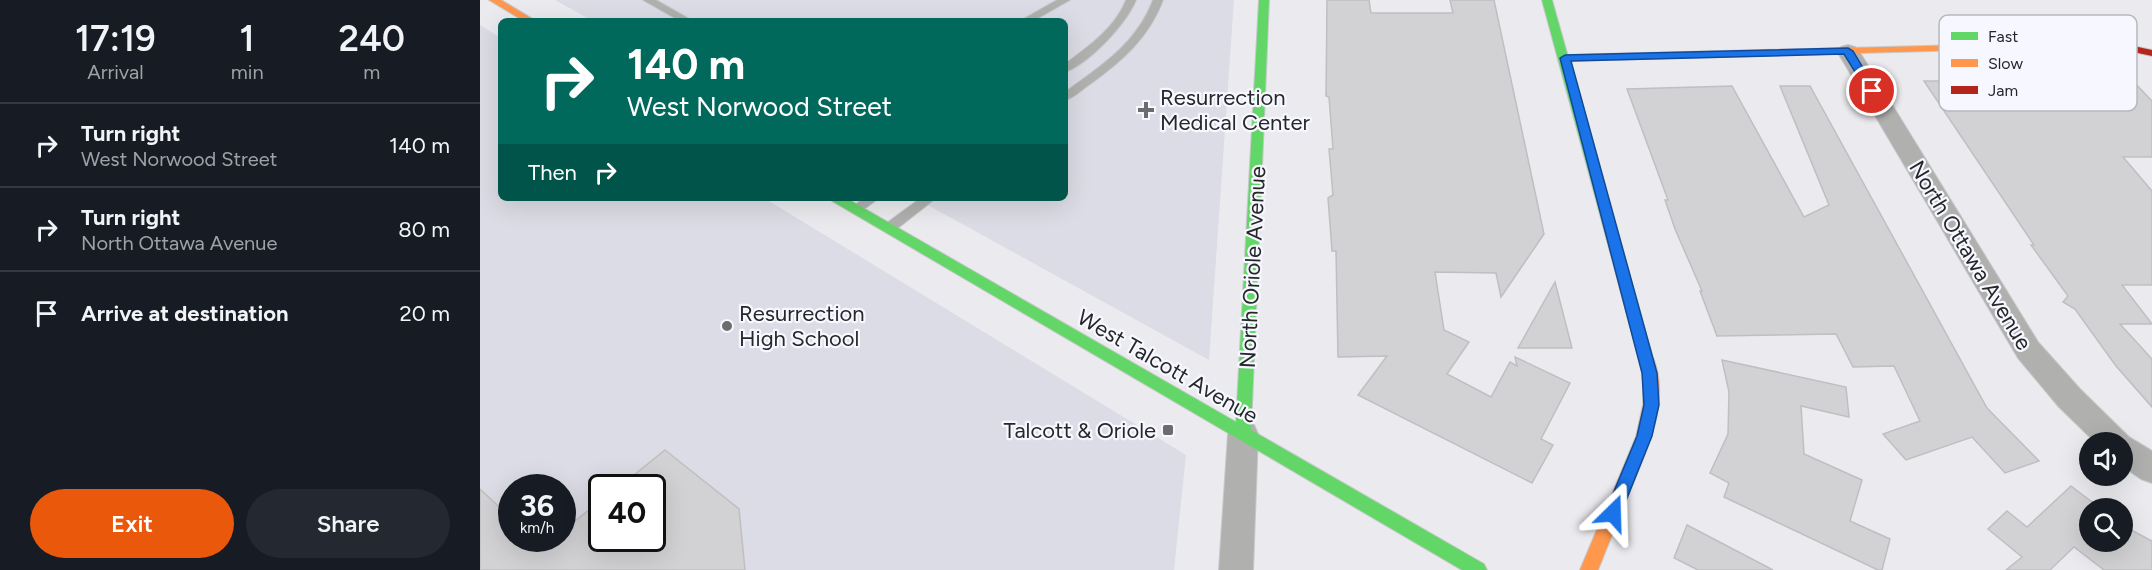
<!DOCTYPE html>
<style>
body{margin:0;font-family:Figtree,sans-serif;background:#242831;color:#f1f3f6;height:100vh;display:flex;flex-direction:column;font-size:22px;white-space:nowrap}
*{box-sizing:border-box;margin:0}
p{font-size:20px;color:#9ea1a6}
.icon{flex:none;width:33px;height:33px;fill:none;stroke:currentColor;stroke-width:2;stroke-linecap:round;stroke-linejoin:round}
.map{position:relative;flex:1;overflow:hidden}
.panel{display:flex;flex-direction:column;background:#171b24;width:480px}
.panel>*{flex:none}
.top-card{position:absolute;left:18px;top:18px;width:570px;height:183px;border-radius:9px;box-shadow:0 6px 24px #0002;background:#00695c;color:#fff;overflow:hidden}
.fabs{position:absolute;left:1599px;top:432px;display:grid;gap:12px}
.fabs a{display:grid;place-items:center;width:54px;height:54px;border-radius:50%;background:#171b24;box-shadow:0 6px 24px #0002;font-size:30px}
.speed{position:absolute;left:18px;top:474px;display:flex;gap:12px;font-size:30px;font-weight:700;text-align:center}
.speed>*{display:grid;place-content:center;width:78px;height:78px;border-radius:50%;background:#171b24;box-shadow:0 6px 24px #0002;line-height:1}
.speed small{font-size:15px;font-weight:400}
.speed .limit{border:3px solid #111;border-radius:9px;background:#fff;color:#111}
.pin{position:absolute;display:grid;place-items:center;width:51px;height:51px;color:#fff;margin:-26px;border:3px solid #fff;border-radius:50%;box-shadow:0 2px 6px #0007}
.me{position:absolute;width:66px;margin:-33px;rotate:22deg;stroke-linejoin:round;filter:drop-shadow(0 0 4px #0008)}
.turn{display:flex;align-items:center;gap:21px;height:126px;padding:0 30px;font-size:27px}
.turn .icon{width:78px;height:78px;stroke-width:2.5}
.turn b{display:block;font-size:42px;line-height:51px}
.then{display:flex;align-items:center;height:57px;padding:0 30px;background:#0003;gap:12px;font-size:22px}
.eta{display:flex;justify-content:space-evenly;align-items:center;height:102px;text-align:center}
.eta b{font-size:36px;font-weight:600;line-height:42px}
.cta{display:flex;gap:12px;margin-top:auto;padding:12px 30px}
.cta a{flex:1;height:69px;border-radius:36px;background:#ea580c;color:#fff;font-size:24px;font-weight:600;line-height:69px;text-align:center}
.cta a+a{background:#242831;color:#f1f3f6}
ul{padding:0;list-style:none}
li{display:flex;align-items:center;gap:18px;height:84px;padding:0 30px;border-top:2px solid #363941}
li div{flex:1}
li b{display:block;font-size:22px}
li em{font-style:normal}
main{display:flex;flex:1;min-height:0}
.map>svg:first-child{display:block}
.built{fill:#dbdce5;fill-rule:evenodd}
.building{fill:#d2d1d4;stroke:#c0bec1;stroke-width:1.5}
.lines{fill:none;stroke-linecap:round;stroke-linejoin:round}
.lane-casing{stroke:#c8c9cb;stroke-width:2}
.street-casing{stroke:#c8c9cb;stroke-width:2}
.fast-casing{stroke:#c8c9cb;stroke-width:2}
.slow-casing{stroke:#c8c9cb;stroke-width:2}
.jam-casing{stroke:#c8c9cb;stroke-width:2}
.lane{fill:#b0b0af;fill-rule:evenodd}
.street{fill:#b0b0af;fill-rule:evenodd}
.fast{fill:#63d668;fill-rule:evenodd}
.slow{fill:#ff974d;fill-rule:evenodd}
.jam{fill:#b3261e;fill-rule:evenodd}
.route{fill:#1a73e8;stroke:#114b97;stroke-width:1.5}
.poi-dot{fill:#6b6c6e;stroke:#f6f7ff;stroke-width:2}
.labels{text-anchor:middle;stroke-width:4.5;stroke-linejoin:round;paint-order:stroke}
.poi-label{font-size:22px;fill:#262729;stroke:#f6f7ff;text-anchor:start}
.street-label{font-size:22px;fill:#262729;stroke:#f6f7ff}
.key{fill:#f6f7ff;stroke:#b8b9bf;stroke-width:1.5}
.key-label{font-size:16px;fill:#262729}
</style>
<main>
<section class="panel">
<div class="eta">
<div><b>17:19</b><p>Arrival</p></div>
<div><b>1</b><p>min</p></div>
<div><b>240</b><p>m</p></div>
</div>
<ul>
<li><svg class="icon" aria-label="right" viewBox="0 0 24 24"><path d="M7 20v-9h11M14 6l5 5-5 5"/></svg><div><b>Turn right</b><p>West Norwood Street</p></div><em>140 m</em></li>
<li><svg class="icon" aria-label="right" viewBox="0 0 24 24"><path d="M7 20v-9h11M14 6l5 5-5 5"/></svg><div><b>Turn right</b><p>North Ottawa Avenue</p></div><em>80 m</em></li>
<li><svg class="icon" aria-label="arrive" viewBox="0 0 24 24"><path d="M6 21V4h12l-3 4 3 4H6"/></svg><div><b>Arrive at destination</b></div><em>20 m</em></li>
</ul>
<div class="cta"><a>Exit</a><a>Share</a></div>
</section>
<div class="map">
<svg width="1672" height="570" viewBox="0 0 1672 570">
<rect width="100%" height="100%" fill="#ebebef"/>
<!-- built -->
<g class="built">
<path d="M75,0H754L729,360L435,198H585V21H113Z"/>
<path d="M0,25L21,38V198H284L706,455L694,570H0ZM32,488H82V538H32ZM122,488H172V538H122Z"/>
</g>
<!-- building -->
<g class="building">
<path d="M847,0H889L891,13H973L970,0H1014L1064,234L1021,297L1016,273L955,272L964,330L989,342L967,374L1011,397L1030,362L1037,366L1035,357L1090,383L1061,439L1073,445L1052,483L878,395L907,356L858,357L856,251H852L848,198L853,195L849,149H853L849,97L846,96Z"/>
<path d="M1564,79H1651L1672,101V157H1643L1672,191V285H1642L1672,324H1640L1672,359V407L1636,366L1595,309L1583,302L1588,296L1551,245H1554L1444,81H1567Z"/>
<path d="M1252,86L1324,217L1349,205L1300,86H1330L1507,408L1559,461L1525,473L1492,437L1426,460L1403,434L1440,421L1414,366L1373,367L1356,334L1237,336L1220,291H1222L1195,229L1185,200H1188L1147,89Z"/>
<path d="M1075,282L1092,348H1038Z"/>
<path d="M1242,360L1366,387L1369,417L1321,406L1324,454L1382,480L1370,521L1410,539L1402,570H1398L1244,497L1249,483L1230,473L1248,434L1249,392Z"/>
<path d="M185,450L259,509L265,570H0V489L32,519V538H52L62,547L73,538H82V531L122,500V538H172V488H138Z"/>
<path d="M1591,486L1620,508H1610V542H1642V525L1672,541V570H1624L1594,547L1570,570H1526L1542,557L1508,529L1527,511L1547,527Z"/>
<path d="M1207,525L1293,570H1218L1194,558Z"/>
</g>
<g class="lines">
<!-- lane casing -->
<g class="lane-casing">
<g id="lane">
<path d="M163,0H176L213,21H200Z"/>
<path d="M577,0H590L553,21H540Z"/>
<path d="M646,0H656C647,23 609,64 585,72V64C609,46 635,28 646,0Z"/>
<path d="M673,0H683C669,38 641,62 609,85C601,90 594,98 585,100V92C621,66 657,43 673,0Z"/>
<path d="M384,198H399L380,212H372L370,209Z"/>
<path d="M441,198H456L414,231H404L403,228L404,225Z"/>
</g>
</g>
<!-- street casing -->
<g class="street-casing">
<g id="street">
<path d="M1368,45L1375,47L1379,51L1558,342L1600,389L1649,437L1672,451V483L1661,479L1642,466V442H1615L1579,407L1538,358L1357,51L1361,47Z"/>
<path d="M763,421L774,425L778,434L773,570H739L748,434L752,425Z"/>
</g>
</g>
<!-- fast casing -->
<g class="fast-casing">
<g id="fast">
<path d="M779,0H789L771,430L1004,564L1007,570H982L352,201L350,198H366L756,422Z"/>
<path d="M1062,0H1072L1172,355L1170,359L1165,361L1160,359L1158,355Z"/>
</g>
</g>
<!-- slow casing -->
<g class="slow-casing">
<g id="slow">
<path d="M9,0H21L56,21H44Z"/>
<path d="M1484,45L1489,48L1488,50L1085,61L1080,58L1085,55Z"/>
<path d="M1165,349L1170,351C1194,397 1166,450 1149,493C1139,519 1128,544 1118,570H1100L1156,437L1163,405V373L1158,355L1160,351Z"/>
</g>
</g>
<!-- jam casing -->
<g class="jam-casing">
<path id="jam" d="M1630,41L1672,50V56L1630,47L1484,51L1479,48L1484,45Z"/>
</g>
<!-- lane -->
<use href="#lane" class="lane"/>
<!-- street -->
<use href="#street" class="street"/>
<!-- fast -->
<use href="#fast" class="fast"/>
<!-- slow -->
<use href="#slow" class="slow"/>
<!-- jam -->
<use href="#jam" class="jam"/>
</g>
<!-- route -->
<path class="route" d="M1368,48L1373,51L1397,91L1396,93H1388L1364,54L1091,61L1177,373L1179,405L1172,436L1139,518L1133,520L1127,518L1125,513L1157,436L1164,405L1162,373L1080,58L1085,55Z"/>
<!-- markers -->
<g class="poi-dot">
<path d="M663 101h6v6h6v6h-6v6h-6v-6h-6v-6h6z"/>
<circle cx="247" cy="326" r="6"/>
<rect x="682" y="424" width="12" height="12" rx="3"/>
</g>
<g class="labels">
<!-- poi labels -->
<g class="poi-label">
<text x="680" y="105">Resurrection<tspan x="680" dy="25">Medical Center</tspan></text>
<text x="259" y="321">Resurrection<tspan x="259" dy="25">High School</tspan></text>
<text x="676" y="438" text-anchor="end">Talcott &amp; Oriole</text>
</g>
<!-- street labels -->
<g class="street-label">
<text transform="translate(1491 255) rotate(59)" y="8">North Ottawa Avenue</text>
<text transform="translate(772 267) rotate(-87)" y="8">North Oriole Avenue</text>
<text transform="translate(688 366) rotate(30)" y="8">West Talcott Avenue</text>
</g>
</g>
<!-- legend -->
<rect x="1459" y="15" width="198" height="96" rx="9" class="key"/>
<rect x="1471" y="32" width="27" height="8" fill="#63d668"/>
<rect x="1471" y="59" width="27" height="8" fill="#ff974d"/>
<rect x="1471" y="86" width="27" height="8" fill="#b3261e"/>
<g class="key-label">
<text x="1508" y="42">Fast</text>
<text x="1508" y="69">Slow</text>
<text x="1508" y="96">Jam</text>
</g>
</svg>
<div class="fabs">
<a><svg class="icon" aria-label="sound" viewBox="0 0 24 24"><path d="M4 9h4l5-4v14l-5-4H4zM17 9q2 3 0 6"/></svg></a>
<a><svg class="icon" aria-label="search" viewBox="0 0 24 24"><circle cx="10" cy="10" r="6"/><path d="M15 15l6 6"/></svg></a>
</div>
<div class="speed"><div>36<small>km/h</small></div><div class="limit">40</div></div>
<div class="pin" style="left:1392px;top:91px;background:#d93025"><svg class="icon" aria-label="arrive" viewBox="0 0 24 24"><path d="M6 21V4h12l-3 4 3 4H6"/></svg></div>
<svg class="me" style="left:1133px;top:513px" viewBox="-20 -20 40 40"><path d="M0-17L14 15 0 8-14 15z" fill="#1a73e8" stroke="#fff" stroke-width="4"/></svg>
<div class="top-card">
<div class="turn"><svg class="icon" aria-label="right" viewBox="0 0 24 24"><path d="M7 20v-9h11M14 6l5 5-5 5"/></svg><div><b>140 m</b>West Norwood Street</div></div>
<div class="then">Then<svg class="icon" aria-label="right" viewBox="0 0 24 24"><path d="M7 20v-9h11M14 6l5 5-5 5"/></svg></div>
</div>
</div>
</main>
